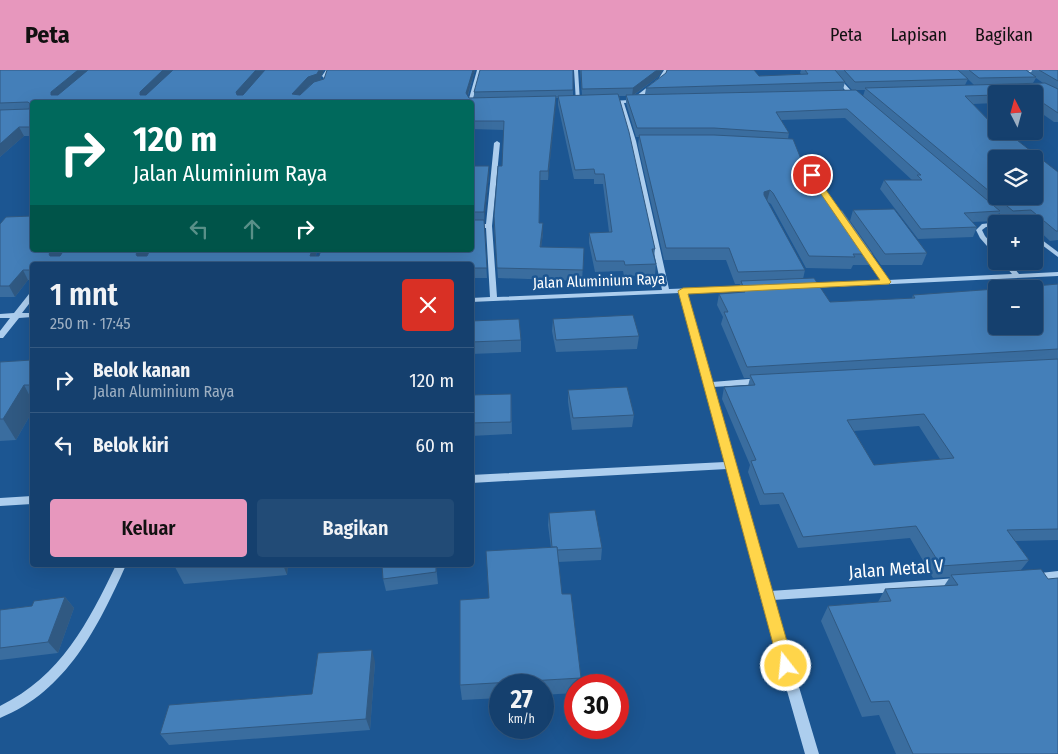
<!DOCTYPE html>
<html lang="id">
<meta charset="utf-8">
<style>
body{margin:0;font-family:"Fira Sans Condensed",sans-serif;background:#224b76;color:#f1f3f6;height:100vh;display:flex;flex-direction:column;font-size:19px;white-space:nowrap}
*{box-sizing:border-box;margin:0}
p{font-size:16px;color:#9dafc2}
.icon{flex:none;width:28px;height:28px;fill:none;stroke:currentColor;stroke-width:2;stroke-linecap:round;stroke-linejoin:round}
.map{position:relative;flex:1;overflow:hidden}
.drawer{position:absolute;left:30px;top:192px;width:444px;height:305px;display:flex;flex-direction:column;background:#15406e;border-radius:5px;box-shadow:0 5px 20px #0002,0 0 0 1px #345981}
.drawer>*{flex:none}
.guide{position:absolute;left:30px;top:30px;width:444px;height:152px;border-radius:5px;box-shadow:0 5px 20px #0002,0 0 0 1px #345981;background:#00695c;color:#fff;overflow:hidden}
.needle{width:32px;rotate:354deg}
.buttons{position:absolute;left:988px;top:15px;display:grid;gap:10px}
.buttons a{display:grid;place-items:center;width:55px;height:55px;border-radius:5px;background:#15406e;box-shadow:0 5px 20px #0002,0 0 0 1px #345981;font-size:25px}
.speed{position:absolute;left:489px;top:604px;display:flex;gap:10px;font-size:25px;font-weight:700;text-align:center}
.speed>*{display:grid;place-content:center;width:65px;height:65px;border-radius:50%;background:#15406e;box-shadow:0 5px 20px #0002,0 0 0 1px #345981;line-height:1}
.speed small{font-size:12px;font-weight:400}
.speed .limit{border:8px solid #d22;background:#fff;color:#111}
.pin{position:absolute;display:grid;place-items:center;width:42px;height:42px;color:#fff;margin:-21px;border:2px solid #fff;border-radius:50%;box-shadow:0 1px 5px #0007}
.me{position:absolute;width:55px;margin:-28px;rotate:344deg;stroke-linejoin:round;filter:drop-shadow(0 0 4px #0008)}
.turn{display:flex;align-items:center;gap:18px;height:105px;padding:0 20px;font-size:22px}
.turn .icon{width:65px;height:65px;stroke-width:2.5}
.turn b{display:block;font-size:35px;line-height:42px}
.lanes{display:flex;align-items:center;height:48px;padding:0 20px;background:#0003;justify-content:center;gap:25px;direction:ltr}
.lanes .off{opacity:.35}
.round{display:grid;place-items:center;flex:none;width:52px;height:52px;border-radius:5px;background:#224b76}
.headline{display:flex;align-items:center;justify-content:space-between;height:85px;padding:0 20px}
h1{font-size:30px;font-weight:600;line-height:38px}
.action{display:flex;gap:10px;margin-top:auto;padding:10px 20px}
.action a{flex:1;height:58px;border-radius:5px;background:#e797bd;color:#111;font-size:20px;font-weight:600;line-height:58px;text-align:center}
.action a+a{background:#224b76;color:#f1f3f6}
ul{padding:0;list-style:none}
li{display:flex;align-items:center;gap:15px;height:65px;padding:0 20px;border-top:1px solid #345981}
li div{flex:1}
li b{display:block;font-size:19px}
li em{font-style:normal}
header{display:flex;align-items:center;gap:30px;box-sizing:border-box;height:70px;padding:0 25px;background:#e797bd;color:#111}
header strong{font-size:24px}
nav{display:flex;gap:28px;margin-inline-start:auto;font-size:18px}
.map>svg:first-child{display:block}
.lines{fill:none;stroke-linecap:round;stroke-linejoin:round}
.minor{fill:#adceee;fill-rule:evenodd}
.wall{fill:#3a6d9f;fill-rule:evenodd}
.shaded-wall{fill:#305982}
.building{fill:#447fb9;stroke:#305982;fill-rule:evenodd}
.route{fill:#ffd54a;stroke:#a68a30}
.labels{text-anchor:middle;stroke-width:5;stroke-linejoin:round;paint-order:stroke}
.street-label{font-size:15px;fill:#fff;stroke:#1c5692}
.near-street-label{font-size:18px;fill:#fff;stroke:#1c5692}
</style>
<header>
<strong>Peta</strong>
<nav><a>Peta</a><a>Lapisan</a><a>Bagikan</a></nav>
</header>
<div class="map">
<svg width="1058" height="684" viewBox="0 0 1058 684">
<rect width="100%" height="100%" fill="#1c5692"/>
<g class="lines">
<!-- minor -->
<g class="minor">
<path d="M326,0H330L326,6L328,8L324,16H320L324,8L322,6Z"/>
<path d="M477,0H481L472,32H468Z"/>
<path d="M574,0H578L580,32L578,33L576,32Z"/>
<path d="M664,0H668L663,10L637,30H640V32L624,33L636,71L669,219L751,216L755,218L751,220L687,223L712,312L761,308L765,311L761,314L713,317L770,521L958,508L962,510L963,513L962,516L958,518L773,530L819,684H805L760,526L727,399L471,413V405L725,392L705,317L703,315L704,313L680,223L471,232V228L490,227L486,158H471V154H486L494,73L497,71L500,73L492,156L497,227L662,220L630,71L619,33H608L606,32L608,31L631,30L659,8Z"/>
<path d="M828,0H832L854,24V26H850Z"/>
<path d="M1032,0H1058V1L1019,3L1017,2Z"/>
<path d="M989,138L1008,153L996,154V156L986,157L982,160L985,166L996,179V185L994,184L980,168L976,160L982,154L999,152L987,141V139Z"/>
<path d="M1034,164L1058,182V187L1034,169Z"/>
<path d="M864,179L866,180L888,210L1012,204L1001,191H1008L1019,204L1058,202V206L809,218L805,216L809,214L881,210L861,181Z"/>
<path d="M29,224H32V230L22,243H32V247L19,248L3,268H0V261L10,248H0V244L14,243Z"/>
<path d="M32,426V434L0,436V428Z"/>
<path d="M116,495H126C98,557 67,621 0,648V636C61,606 88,553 116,495Z"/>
<path d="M1058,501V511L1036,512L1032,510L1031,507L1032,504Z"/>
</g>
</g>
<!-- wall -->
<g class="wall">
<path d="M0,0H324L320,10L324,9L327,0H475L468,26L469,28H474V22L573,20V25H582L580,0H663L658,7L634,25L645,24L646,18L759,6L801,4L800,3L801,0H1026L1031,3L1032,0H1058V52H1054L1034,38V24H996V33L973,34L1005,67L1058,102V170L1050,171L1034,156V154H1031L1026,150L1008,151L999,143L996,151L972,152L977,157L973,167L918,169L880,119L884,110H912L845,48L781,50L789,63L788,69L809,109L839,140L850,151L853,140L927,183L922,195H881L873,184L869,195H853L851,199L806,198L771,134L768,132L805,200L803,209L830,232L912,228L913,225L1057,215L1058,213V470L1015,471L1029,490L1021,500L1058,684H896L879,645L862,647L821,551L828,536L878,532L885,519L944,516L950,507L933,508L910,468L798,478L779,434L760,435L748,402L750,395L722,329L724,317L748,316L750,308H744L721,254L723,247L717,235L719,224L738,223L740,214H735L726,190H664L638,75L639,67H636L626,33V26H619L655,179L654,187L656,194L655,205L624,206L623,201L595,202L589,173V163L609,162L603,114H594V109H574L558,35V28H556L548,110H540L539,153L543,163L541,177L584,178L582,211L498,208L494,156L502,96L504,60L471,59V32H32V66H24L0,87ZM836,2L852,20H843L845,12ZM1036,8L1043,13H1033ZM968,9L974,15H965ZM856,20H865L863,26ZM919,356L940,389L874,395L854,361Z"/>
<path d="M471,96L489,105L484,152L487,208H473V214H471V195H32V210H28L15,227H0V154L32,180H317L316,186L471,180Z"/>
<path d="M553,249L639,266L637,279L556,282L552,261Z"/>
<path d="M471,251L521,270V282L471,284Z"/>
<path d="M32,290V342L16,370L0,371V292Z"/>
<path d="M568,320L634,345L632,357L572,360L568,332Z"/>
<path d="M511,324L512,364L471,366V325Z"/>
<path d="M549,443L602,478L601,490L558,492L562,524L581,608L580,615H575V623L542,625V615H500V628L462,630L460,615L489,528L551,478L548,455Z"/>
<path d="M175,495H288L287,505L184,514L175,497Z"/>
<path d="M382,495H436L438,514L386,521L383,509Z"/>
<path d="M65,527L74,538L58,583L0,590V540L32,536Z"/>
<path d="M375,592L370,660L169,675L160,664L312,624Z"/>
</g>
<!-- shaded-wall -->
<g class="shaded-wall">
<path d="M78,0H90L55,31L51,25V22Z"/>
<path d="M163,0H173L143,31L140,25V22Z"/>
<path d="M256,0H265L239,32L236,22Z"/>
<path d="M319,0H324L319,12L310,15L294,32L292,24L308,7Z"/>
<path d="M473,0H475L466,31V23Z"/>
<path d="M657,0H663L658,7L632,26L633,18Z"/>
<path d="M556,26V35L548,110V101Z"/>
<path d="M19,57L24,66L0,87V74Z"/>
<path d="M489,96V105L484,152V142Z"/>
<path d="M770,120L767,131L762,133L764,122Z"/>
<path d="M543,153V163L540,187V177Z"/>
<path d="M52,180H65L54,194L49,184Z"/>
<path d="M139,180H151L140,194L137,186L136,184Z"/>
<path d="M312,180H317L314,193L310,186Z"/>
<path d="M23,200L28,210L15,227L9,216Z"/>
<path d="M24,315L32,330V342L16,370L3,349Z"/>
<path d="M283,495H288L287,505Z"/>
<path d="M65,527L74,538L58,583L48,572Z"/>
<path d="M372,580L375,592L370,660L366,649Z"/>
</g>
<!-- building -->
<g class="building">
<path d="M0,0H78L51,22V25H58L88,0H163L140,22V25H146L173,0H256L236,22L237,25H243L265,0H319L317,4L308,7L292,24L300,25L314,12L324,9L327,0H473L466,23L469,28L556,26L548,101H540L539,153H543L540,177L584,178L583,200L497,198L494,146L498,96H502L504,51H471V32H32V57H19L0,74V40L29,39L30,34L28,32L0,33Z"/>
<path d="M480,0H573V20L474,22Z"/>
<path d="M581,0H657L633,18L582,19Z"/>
<path d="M667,0H754L759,6L808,4L805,0H835L845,12L646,18L666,3Z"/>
<path d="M844,0H958L968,9L855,12Z"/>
<path d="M969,0H1026L1036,7L979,8Z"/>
<path d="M1039,0H1058V11Z"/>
<path d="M1045,13L1058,19V43L1034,27V24H996V25L965,26L996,58V61H1000L1005,67H1013L1058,102V161H1056L1031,140L1013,141L865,18ZM996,89H1034V126H996Z"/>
<path d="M856,20L1000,141L964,143L977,157L921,159L884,110H922L917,105H921L847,39L776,42L789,63L714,58H637L626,25Z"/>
<path d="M618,24L629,62L655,179H652L656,194L625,195L624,191H596L589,163L612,162L604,104H595L594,99L575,100L558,26Z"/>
<path d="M639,65H714L793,69L809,109H815L839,140H842L873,184H853L855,187L809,186L773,123L770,120L764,122V125L805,200L738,202L729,178H666Z"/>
<path d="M471,96H489L484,142H471Z"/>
<path d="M894,139L927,183L885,184L853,140Z"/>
<path d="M32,146V180H52L49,184L50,186H60L64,180H139L136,184L137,186H147L150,180H312L310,186H319L321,180H471V150H484L487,198H472V204H471V195H374L298,192L297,195H32V200H23L9,216H0V154L6,147Z"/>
<path d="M814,208L830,232L915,228L913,225L996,219V256H1034V219H1001L1058,214V279L747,297L724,242H728L719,224L745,222L741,211Z"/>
<path d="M633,245L639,266L556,270L553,249Z"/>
<path d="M519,249L521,270L471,272V251Z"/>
<path d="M1058,289V459L1007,460L1029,490L941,496L916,456L803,467L783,423L764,424L751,391L756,390L724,317L755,315L750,305ZM924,344L954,388L874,395L847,350Z"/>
<path d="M32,290V315H24L3,349H0V292Z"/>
<path d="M627,317L634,345L573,348L568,320Z"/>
<path d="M511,324V352L471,353V325Z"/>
<path d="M595,440L602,478L557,480V477H552L549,443Z"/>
<path d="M557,477L562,524H571L581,608L460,615V530L489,528L486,481Z"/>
<path d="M175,495H192L175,497Z"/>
<path d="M382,495H436V502L383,509Z"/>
<path d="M1041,499L1048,509L1058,508V684H913L889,631L871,632L828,536L891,531L885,519L958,515L951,505Z"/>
<path d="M65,527L48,572L0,578V540L32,536L34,531Z"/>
<path d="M372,580L366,649L160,664L169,635L312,624L318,583Z"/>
</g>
<!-- route -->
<path class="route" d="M809,103H814L891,212L889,214L688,224L794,596L792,601L786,603L781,601L779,596L678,221L683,218L880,210L808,105Z"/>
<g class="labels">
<!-- street labels -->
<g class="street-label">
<text transform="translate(599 211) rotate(-2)" y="5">Jalan Aluminium Raya</text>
</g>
<!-- near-street labels -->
<g class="near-street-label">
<text transform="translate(896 499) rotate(-4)" y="6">Jalan Metal V</text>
</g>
</g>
</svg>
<div class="buttons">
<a><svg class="needle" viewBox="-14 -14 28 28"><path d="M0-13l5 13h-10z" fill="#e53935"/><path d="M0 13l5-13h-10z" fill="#9dafc2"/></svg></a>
<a><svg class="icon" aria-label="layers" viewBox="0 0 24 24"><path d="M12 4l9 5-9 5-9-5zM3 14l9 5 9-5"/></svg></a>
<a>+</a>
<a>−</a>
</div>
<div class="speed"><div>27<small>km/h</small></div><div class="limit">30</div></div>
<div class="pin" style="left:812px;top:105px;background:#d93025"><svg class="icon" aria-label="arrive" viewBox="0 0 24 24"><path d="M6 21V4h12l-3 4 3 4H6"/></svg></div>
<svg class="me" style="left:786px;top:596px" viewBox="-20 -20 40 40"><circle r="17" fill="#ffd54a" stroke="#fff" stroke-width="3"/><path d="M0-11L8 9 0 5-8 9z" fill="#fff"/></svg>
<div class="guide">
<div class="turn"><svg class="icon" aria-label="right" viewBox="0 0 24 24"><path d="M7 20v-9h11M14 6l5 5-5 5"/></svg><div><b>120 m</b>Jalan Aluminium Raya</div></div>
<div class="lanes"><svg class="icon off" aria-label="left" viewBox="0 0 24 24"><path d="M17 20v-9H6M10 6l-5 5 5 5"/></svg><svg class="icon off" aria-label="ahead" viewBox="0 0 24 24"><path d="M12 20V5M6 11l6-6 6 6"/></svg><svg class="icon" aria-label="right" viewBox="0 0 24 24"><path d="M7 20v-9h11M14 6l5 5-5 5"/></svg></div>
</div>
<section class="drawer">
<div class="headline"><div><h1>1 mnt</h1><p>250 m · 17:45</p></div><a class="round" style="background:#d93025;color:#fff"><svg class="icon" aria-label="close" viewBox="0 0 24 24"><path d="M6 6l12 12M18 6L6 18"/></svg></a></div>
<ul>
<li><svg class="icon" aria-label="right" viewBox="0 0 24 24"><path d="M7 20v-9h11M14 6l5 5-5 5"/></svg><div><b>Belok kanan</b><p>Jalan Aluminium Raya</p></div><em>120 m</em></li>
<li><svg class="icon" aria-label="left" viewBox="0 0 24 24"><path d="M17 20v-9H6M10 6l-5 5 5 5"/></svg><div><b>Belok kiri</b></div><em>60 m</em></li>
</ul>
<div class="action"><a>Keluar</a><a>Bagikan</a></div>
</section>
</div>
